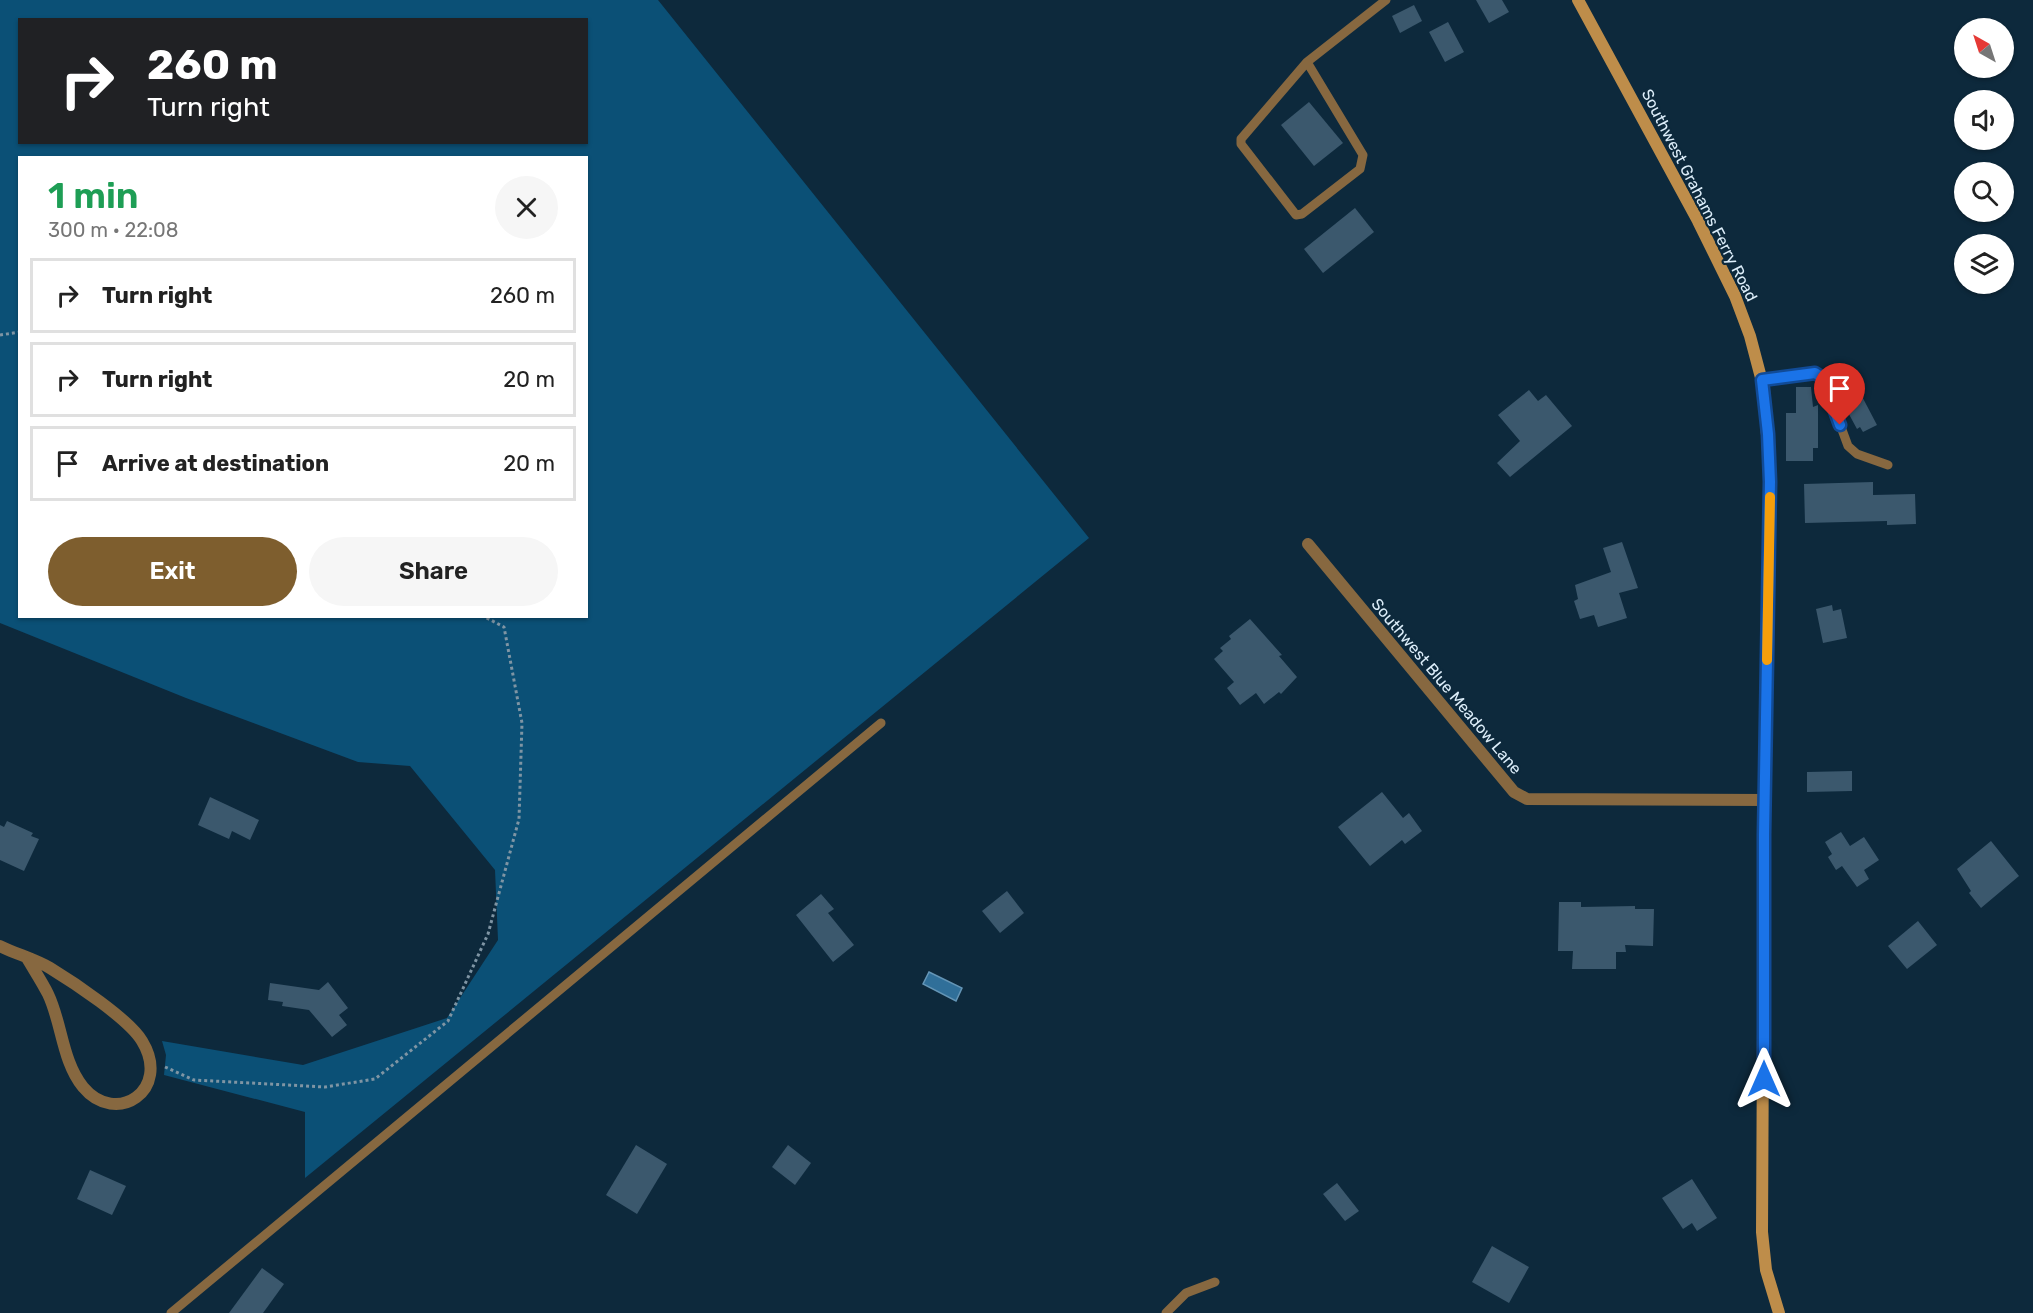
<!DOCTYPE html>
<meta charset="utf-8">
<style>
body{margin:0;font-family:Rubik,sans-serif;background:#f6f6f6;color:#222;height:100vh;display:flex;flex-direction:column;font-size:22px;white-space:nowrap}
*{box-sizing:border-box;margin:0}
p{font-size:20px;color:#767676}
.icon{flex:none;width:33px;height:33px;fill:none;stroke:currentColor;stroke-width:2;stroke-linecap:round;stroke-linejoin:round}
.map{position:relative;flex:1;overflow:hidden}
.panel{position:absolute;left:18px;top:156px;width:570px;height:462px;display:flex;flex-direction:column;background:#fff;border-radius:0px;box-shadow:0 2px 4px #0004}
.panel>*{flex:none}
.top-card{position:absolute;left:18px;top:18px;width:570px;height:126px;border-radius:0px;box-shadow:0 2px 4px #0004;background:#202124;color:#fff;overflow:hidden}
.needle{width:39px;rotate:321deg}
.fabs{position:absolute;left:1954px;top:18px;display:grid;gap:12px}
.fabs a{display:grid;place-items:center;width:60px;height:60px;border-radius:50%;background:#fff;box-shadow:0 2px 4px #0004;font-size:30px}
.pin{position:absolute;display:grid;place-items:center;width:51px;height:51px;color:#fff;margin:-62px -26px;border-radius:50% 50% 50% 0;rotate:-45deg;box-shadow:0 0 6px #0007}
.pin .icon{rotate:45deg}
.me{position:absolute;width:66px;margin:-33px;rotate:0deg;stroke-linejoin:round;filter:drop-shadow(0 0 4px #0008)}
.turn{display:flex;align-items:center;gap:21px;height:126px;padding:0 30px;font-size:27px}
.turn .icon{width:78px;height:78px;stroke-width:2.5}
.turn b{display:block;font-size:42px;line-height:51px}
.round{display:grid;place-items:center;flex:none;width:63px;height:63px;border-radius:32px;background:#f6f6f6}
.headline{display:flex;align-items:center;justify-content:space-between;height:102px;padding:0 30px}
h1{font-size:36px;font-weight:600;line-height:45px;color:#1e9e55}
.button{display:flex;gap:12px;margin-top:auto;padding:12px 30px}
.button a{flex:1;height:69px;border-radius:36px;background:#7e5e2e;color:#fff;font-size:24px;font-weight:600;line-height:69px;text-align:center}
.button a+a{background:#f6f6f6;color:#222}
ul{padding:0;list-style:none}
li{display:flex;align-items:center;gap:18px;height:75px;margin:0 12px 9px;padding:0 18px;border:3px solid #e0e0e0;border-radius:0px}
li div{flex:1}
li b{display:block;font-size:22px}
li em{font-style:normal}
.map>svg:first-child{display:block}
.green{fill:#0b5076;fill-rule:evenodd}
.water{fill:#306f99;stroke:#6495b6;stroke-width:1.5}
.building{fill:#3b586d}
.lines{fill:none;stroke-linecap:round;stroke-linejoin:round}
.path{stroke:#7f95a4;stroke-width:3;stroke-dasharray:3 3;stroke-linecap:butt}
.lane{stroke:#876840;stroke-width:9}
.street{stroke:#876840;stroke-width:12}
.secondary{stroke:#be8d4a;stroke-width:12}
.route-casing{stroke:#114b97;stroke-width:15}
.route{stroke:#1a73e8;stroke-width:10}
.slow{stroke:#f59e0b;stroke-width:10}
.labels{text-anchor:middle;stroke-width:4.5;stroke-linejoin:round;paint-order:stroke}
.street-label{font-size:16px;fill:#ddeefa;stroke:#0d293c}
</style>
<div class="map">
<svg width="2033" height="1313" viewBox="0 0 2033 1313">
<rect width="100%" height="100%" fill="#0d293c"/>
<!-- green -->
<path class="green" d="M0,0H658L1089,538L305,1178V1112L164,1075L166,1055L162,1041L303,1065L447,1018L498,940L495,870L410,766L358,762L186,698L0,623ZM20,20H586V142H20ZM20,158H586V616H20Z"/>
<!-- water -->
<path class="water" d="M929,972L962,988L956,1001L923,984Z"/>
<!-- building -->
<g class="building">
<path d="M1476,0H1502L1509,12L1489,23Z"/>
<path d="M1414,5L1422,21L1400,33L1392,16Z"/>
<path d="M1448,22L1464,52L1445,62L1429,32Z"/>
<path d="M1309,102L1343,143L1314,166L1281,125Z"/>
<path d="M1355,208L1374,232L1323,273L1304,249Z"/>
<path d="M1856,385L1877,425L1863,432L1860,427L1857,429L1838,394Z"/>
<path d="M1796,387H1811L1813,407L1818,405V448H1813V461H1786V413H1796Z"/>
<path d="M1529,390L1538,401L1546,395L1572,426L1510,477L1497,463L1520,441L1498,415Z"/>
<path d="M1873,482V495L1915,494L1916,524L1887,525V521L1805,523L1804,484Z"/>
<path d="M1622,542L1638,588L1619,593L1627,618L1598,627L1594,615L1580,619L1574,601L1578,599L1575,585L1611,572L1603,548Z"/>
<path d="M1832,605L1833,611L1841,609L1847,638L1823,643L1816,609Z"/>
<path d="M1250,619L1282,655L1279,656L1297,677L1281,694L1279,692L1264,704L1256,693L1240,705L1227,688L1234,682L1214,659L1223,651L1220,648L1231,639L1229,636Z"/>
<path d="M1852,771V791L1807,792V772Z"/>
<path d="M1382,792L1403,818L1409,813L1422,831L1405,844L1402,840L1370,866L1338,827Z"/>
<path d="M210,797L259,820L250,840L232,831L229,839L198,825Z"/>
<path d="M7,821L33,833L31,836L39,839L24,871L0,860V825L4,827Z"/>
<path d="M1841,832L1850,846L1864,837L1879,860L1864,870L1869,879L1857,887L1842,866L1836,870L1828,857L1832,854L1825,842Z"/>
<path d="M1991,841L2019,876L1981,908L1969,893L1971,891L1957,869Z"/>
<path d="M1007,891L1024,913L1000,933L982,911Z"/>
<path d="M821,894L834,909L828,913L854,945L833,962L796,915Z"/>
<path d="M1559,902H1581V907L1635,906V909H1654L1653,946L1625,945L1626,952H1616V969H1572L1573,951H1558Z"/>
<path d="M1918,921L1937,945L1907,969L1888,946Z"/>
<path d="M328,982L348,1008L339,1015L347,1025L332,1037L309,1010L282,1006L283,1002L268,1000L270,983L319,990Z"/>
<path d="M636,1145L667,1164L637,1214L606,1195Z"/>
<path d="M788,1145L811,1163L795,1185L772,1167Z"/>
<path d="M90,1170L126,1186L112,1215L77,1199Z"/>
<path d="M1692,1179L1717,1218L1697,1231L1692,1223L1683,1229L1662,1198Z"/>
<path d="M1337,1183L1359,1211L1345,1221L1323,1194Z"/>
<path d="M1492,1246L1529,1267L1509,1303L1472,1282Z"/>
<path d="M262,1268L284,1284L263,1313H229Z"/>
</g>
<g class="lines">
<!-- path -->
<g class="path">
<path d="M0,335L20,332"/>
<path d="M165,1067L194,1080L325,1087L375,1079L448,1021L488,934L519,819L522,723L504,627L483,616"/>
</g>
<!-- lane -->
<g class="lane">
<path d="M1307,62L1363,155L1360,169L1302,214L1296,215L1241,144V139L1307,62L1386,0"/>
<path d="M1762,380L1815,373L1823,378L1848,446L1857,454L1888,465"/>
<path d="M171,1313L881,723"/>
<path d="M1166,1313L1186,1293L1215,1282"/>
</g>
<!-- street -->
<g class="street">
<path d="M1308,544L1514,792L1527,799L1765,800"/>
<path d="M0,946C16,954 35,959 50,968C73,982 129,1019 142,1041C172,1090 116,1127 83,1087C62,1061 62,1023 48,994C42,982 34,970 27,958"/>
</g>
<!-- secondary -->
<path class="secondary" d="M1578,0L1698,221L1735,296L1750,336L1764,389L1770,482L1764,835L1762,1232L1766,1270L1779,1313"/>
</g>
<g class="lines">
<!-- route casing -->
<g class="route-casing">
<path id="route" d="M1764,1079V835L1770,482L1768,434L1762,380L1815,373L1823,378L1840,425"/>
</g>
<!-- route -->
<use href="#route" class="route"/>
<!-- slow -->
<path class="slow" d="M1767,660L1770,497"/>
</g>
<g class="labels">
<!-- street labels -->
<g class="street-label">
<text transform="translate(1700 195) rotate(63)" y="6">Southwest Grahams Ferry Road</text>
<text transform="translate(1447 686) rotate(50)" y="6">Southwest Blue Meadow Lane</text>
</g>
</g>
</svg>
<div class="fabs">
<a><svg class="needle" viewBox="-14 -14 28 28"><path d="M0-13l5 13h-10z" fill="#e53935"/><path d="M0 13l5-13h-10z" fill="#767676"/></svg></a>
<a><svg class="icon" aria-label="sound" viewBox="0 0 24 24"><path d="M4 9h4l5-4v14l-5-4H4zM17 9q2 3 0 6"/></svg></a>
<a><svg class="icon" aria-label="search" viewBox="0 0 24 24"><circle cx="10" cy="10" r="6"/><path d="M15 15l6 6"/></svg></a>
<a><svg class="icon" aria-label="layers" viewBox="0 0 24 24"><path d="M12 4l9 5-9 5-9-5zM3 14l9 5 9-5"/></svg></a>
</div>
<div class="pin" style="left:1840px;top:425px;background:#d93025"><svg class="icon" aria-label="arrive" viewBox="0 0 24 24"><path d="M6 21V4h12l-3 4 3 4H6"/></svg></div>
<svg class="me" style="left:1764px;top:1079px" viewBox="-20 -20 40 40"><path d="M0-17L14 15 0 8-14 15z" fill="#1a73e8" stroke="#fff" stroke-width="4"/></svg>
<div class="top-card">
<div class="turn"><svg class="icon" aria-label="right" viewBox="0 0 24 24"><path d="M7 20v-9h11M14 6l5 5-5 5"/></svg><div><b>260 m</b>Turn right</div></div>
</div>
<section class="panel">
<div class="headline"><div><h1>1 min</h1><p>300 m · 22:08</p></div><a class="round"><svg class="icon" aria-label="close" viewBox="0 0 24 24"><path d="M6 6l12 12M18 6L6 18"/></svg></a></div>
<ul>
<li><svg class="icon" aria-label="right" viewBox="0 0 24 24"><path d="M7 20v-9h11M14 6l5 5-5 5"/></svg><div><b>Turn right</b></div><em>260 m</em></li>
<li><svg class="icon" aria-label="right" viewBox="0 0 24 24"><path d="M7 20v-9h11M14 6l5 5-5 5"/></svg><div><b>Turn right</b></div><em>20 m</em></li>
<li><svg class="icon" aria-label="arrive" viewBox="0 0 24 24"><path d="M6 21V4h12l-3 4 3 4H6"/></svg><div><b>Arrive at destination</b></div><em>20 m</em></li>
</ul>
<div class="button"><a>Exit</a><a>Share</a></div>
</section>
</div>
